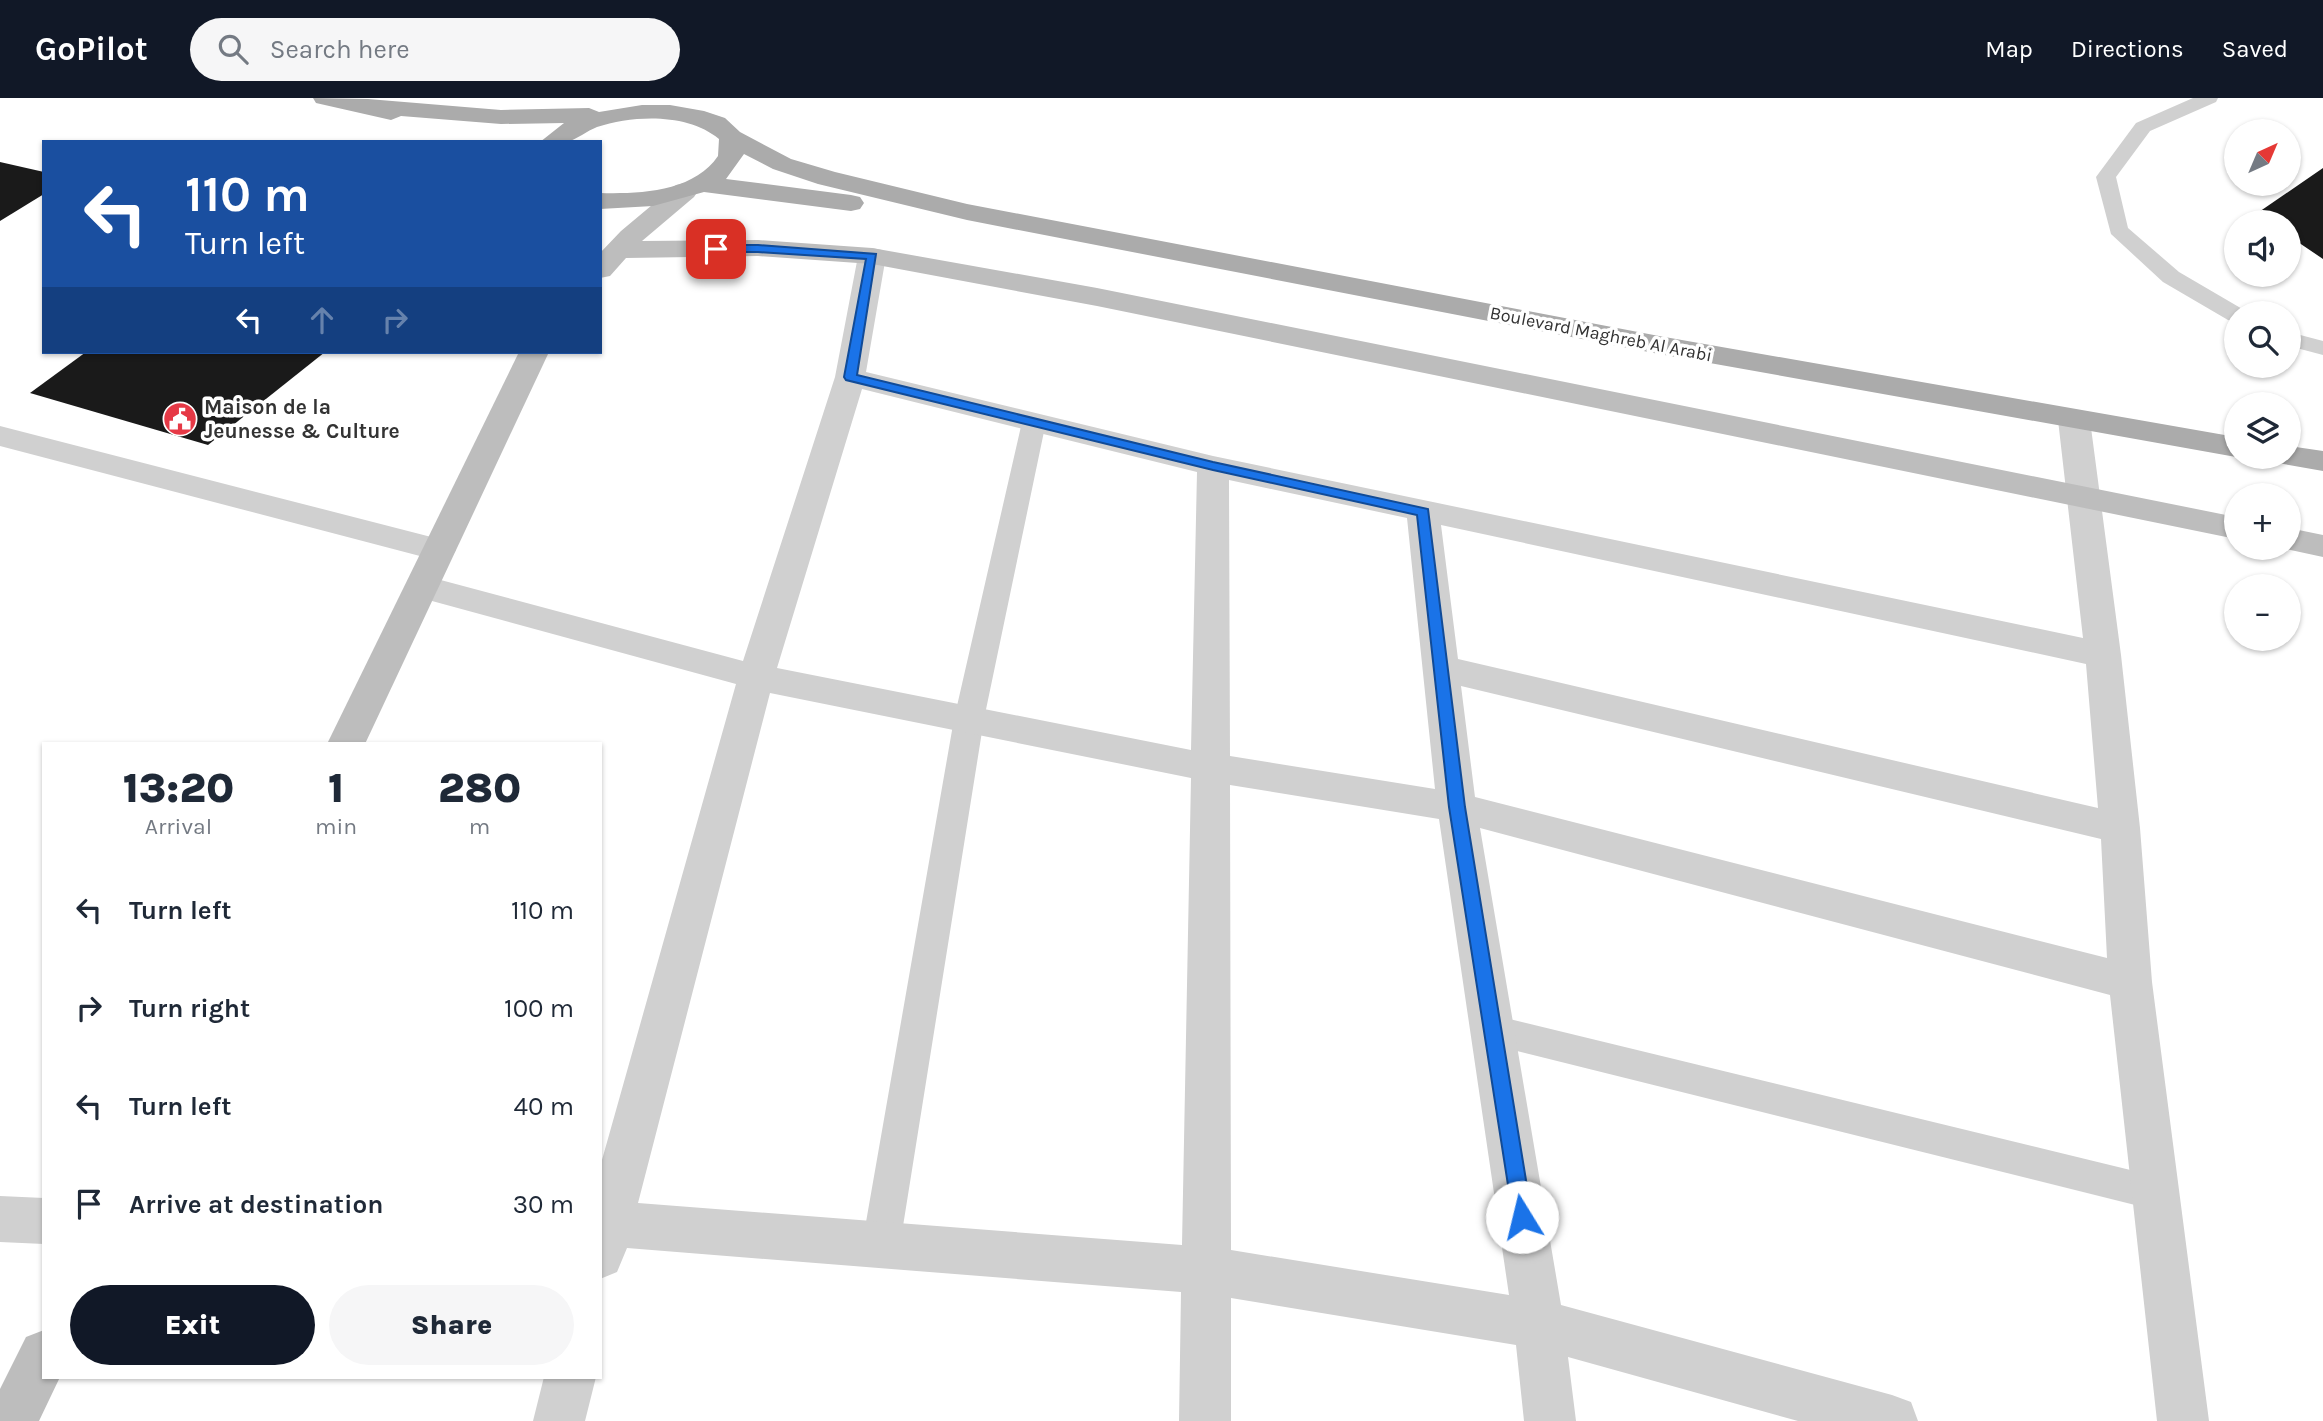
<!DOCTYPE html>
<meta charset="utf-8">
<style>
body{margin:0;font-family:Karla,sans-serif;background:#f6f6f7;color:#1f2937;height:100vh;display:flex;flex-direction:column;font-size:26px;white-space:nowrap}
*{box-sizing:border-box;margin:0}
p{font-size:23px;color:#747a83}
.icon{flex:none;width:38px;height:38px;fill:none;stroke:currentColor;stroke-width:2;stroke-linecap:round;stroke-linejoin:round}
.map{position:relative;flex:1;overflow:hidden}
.panel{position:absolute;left:42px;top:644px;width:560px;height:637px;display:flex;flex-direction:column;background:#fff;border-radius:0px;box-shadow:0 2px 5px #0004}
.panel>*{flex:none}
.top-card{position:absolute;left:42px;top:42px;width:560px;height:214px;border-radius:0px;box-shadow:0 2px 5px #0004;background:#1a4fa0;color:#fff;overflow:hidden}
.needle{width:46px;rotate:44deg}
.controls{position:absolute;left:2224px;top:21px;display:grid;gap:14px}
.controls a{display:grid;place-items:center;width:77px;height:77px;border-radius:50%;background:#fff;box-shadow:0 2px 5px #0004;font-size:35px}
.pin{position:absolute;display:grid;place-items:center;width:60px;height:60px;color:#fff;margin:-30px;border-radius:14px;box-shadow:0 4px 10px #0006}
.me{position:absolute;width:77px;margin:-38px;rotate:351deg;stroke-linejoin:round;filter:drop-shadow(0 0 5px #0008)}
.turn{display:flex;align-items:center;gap:24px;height:147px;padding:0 28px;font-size:32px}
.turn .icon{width:91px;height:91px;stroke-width:2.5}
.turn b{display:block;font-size:49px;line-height:60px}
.lanes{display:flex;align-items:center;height:66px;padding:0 28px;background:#0003;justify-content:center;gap:35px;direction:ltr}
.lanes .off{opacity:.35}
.eta{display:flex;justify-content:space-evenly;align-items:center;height:119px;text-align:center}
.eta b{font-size:42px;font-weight:800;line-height:49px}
.primary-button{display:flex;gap:14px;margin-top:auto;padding:14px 28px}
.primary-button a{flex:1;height:80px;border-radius:42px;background:#111827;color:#fff;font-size:28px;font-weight:800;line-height:80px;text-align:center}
.primary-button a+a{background:#f6f6f7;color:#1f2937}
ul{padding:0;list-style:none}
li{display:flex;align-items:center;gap:21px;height:98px;padding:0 28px}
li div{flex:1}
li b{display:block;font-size:26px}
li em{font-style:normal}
header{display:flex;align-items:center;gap:42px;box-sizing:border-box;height:98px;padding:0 35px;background:#111827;color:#fff}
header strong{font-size:33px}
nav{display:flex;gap:38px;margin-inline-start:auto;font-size:24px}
.search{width:490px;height:63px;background:#f6f6f7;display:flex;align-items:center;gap:18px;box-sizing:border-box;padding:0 24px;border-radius:38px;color:#747a83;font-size:26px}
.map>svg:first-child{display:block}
.building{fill:#1a1a1a}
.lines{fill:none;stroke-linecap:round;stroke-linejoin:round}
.lane{fill:#d0d0d0;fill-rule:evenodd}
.street{fill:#d0d0d0;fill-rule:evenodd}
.secondary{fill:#bdbdbd;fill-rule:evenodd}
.primary{fill:#ababab;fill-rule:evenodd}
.route{fill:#1a73e8;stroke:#114b97;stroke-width:2}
.labels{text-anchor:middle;stroke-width:7;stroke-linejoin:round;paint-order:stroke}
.far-street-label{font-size:18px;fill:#333;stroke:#fff}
.poi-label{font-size:21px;font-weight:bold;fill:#333;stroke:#fff;text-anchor:start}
</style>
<header>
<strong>GoPilot</strong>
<div class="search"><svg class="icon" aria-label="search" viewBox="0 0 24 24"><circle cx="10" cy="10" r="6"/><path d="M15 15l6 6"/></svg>Search here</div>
<nav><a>Map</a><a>Directions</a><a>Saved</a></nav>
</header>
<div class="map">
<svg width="2323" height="1323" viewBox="0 0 2323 1323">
<rect width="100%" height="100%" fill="#fff"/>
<!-- building -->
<g class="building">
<path d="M0,64L44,74V96L0,123Z"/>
<path d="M2323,70V161L2289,138V124H2268L2256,116Z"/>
<path d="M86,254H325L208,347L30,295Z"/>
</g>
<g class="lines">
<!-- lane -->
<g class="lane">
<path d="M2193,0H2218L2216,4L2150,33L2116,79L2128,130L2179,174L2244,212L2246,215H2236V224L2228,222L2163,184L2111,136L2096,79L2136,25Z"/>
<path d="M2289,234L2323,243V257L2289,248Z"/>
<path d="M1034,317L1043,319L1046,324L984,621L900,1147L894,1160L881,1165L868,1160L862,1147L954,621L1022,324L1025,319Z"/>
<path d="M1493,917L2155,1078L2168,1083L2173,1095L2168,1107L2155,1112L1493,947L1481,942L1476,932L1481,922Z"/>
</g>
<!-- street -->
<g class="street">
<path d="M872,150L882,152L886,158L866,274L1213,358L2083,540L2058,322L2063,315L2074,313L2085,315L2090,322L2121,557L2140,730L2152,884L2209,1323H2157L2110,897L1480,730L1561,1207L1892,1297L1911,1304L1918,1323H1798L1568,1259L1576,1323H1524L1516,1247L1231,1200V1323H1179L1181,1194L627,1150L617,1174L600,1181V1069L736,586L410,497L405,489L410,481L422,477L743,563L835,279L858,158L862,152ZM862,291L1197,374L1191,652L777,570ZM1229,382L1407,420L1435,691L1230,658ZM1441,427L2086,566L2098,710L1458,561ZM1461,588L2101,741L2107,860L1475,699ZM770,595L1191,680L1182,1147L638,1105ZM1230,687L1439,721L1509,1197L1231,1152Z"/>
<path d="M0,328L439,441L451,444L456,452L451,460L439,463L0,348Z"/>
<path d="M0,1098L44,1100V1146L0,1144Z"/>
<path d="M544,1279H596L585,1323H533Z"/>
</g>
<!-- secondary -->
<g class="secondary">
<path d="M685,85L694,87L698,93L694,99L642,143L758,142L872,150L1097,190L2236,419V441L1097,208L872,166L758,158L626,160L610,178L600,180V155L621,133L676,87Z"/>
<path d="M519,254H549L365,646H327Z"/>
<path d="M2289,430L2323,437V459L2281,450H2289Z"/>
<path d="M44,1232V1279H60L39,1323H0V1291L26,1239Z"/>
</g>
<!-- primary -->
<g class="primary">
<path d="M313,0L368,1L501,12L589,10L599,14L642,7H670L704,13L725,20L740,34L791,61L835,74L967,106L1659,238L2236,339V359L1659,256L967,122L818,86L773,71L744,56L726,81L851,97L860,99L864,105L860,111L851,113L704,94L653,108L600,111V95C639,96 694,94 718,58L719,41C688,15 634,17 597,29C587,33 577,41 567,44C559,46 548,44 540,44L564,25L501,26L401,18L391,22L316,5Z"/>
<path d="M2289,348L2323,353V373L2278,365L2273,359H2289Z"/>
</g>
</g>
<!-- route -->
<path class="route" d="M758,147L876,156L857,277L1213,364L1428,411L1465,709L1532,1119L1530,1126L1522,1128L1515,1126L1513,1119L1449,709L1417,417L1213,372L846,282L844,279L866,161L758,154H716L710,151L716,147Z"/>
<!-- icons -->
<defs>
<g id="civic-disc" transform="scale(1.75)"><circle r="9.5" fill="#e63946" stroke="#fff"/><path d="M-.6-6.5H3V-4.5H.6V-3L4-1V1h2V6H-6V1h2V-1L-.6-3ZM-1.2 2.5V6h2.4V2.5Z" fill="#fff"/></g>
</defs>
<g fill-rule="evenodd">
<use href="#civic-disc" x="180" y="321"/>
</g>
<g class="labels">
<!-- far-street labels -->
<g class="far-street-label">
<text transform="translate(1601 236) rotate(11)" y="6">Boulevard Maghreb Al Arabi</text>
</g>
<!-- poi labels -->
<g class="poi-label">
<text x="204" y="316">Maison de la<tspan x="204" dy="24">Jeunesse &amp; Culture</tspan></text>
</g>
</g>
</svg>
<div class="controls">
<a><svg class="needle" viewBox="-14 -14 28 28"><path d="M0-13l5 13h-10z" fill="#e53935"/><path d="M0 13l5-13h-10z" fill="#747a83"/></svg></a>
<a><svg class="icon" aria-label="sound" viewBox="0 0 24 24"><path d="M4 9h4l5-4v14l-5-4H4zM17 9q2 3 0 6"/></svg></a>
<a><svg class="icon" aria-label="search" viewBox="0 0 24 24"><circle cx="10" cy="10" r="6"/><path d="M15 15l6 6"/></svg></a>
<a><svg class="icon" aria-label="layers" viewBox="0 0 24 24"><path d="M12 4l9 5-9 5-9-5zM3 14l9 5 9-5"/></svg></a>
<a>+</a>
<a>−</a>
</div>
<div class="pin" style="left:716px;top:151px;background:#d93025"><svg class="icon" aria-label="arrive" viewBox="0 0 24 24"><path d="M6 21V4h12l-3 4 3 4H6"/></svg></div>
<svg class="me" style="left:1522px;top:1119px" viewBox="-20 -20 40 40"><circle r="19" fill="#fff"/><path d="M0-13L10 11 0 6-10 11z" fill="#1a73e8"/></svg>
<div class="top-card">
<div class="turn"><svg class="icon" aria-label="left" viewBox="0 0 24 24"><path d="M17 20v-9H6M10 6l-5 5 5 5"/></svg><div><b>110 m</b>Turn left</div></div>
<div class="lanes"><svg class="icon" aria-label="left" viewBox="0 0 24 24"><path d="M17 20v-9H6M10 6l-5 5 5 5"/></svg><svg class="icon off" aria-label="ahead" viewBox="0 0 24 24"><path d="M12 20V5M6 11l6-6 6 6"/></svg><svg class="icon off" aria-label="right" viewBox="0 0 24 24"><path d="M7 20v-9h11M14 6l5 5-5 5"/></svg></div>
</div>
<section class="panel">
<div class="eta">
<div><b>13:20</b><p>Arrival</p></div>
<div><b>1</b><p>min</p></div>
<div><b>280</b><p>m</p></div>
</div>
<ul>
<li><svg class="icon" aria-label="left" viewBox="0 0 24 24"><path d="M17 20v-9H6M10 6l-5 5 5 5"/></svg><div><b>Turn left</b></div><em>110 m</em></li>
<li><svg class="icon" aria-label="right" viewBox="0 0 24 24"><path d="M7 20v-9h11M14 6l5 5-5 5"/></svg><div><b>Turn right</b></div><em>100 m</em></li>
<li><svg class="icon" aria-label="left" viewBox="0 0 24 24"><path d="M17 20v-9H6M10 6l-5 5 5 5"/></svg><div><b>Turn left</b></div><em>40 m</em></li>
<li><svg class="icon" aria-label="arrive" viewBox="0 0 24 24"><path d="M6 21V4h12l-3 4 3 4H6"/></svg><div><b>Arrive at destination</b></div><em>30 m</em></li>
</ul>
<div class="primary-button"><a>Exit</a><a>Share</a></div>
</section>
</div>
